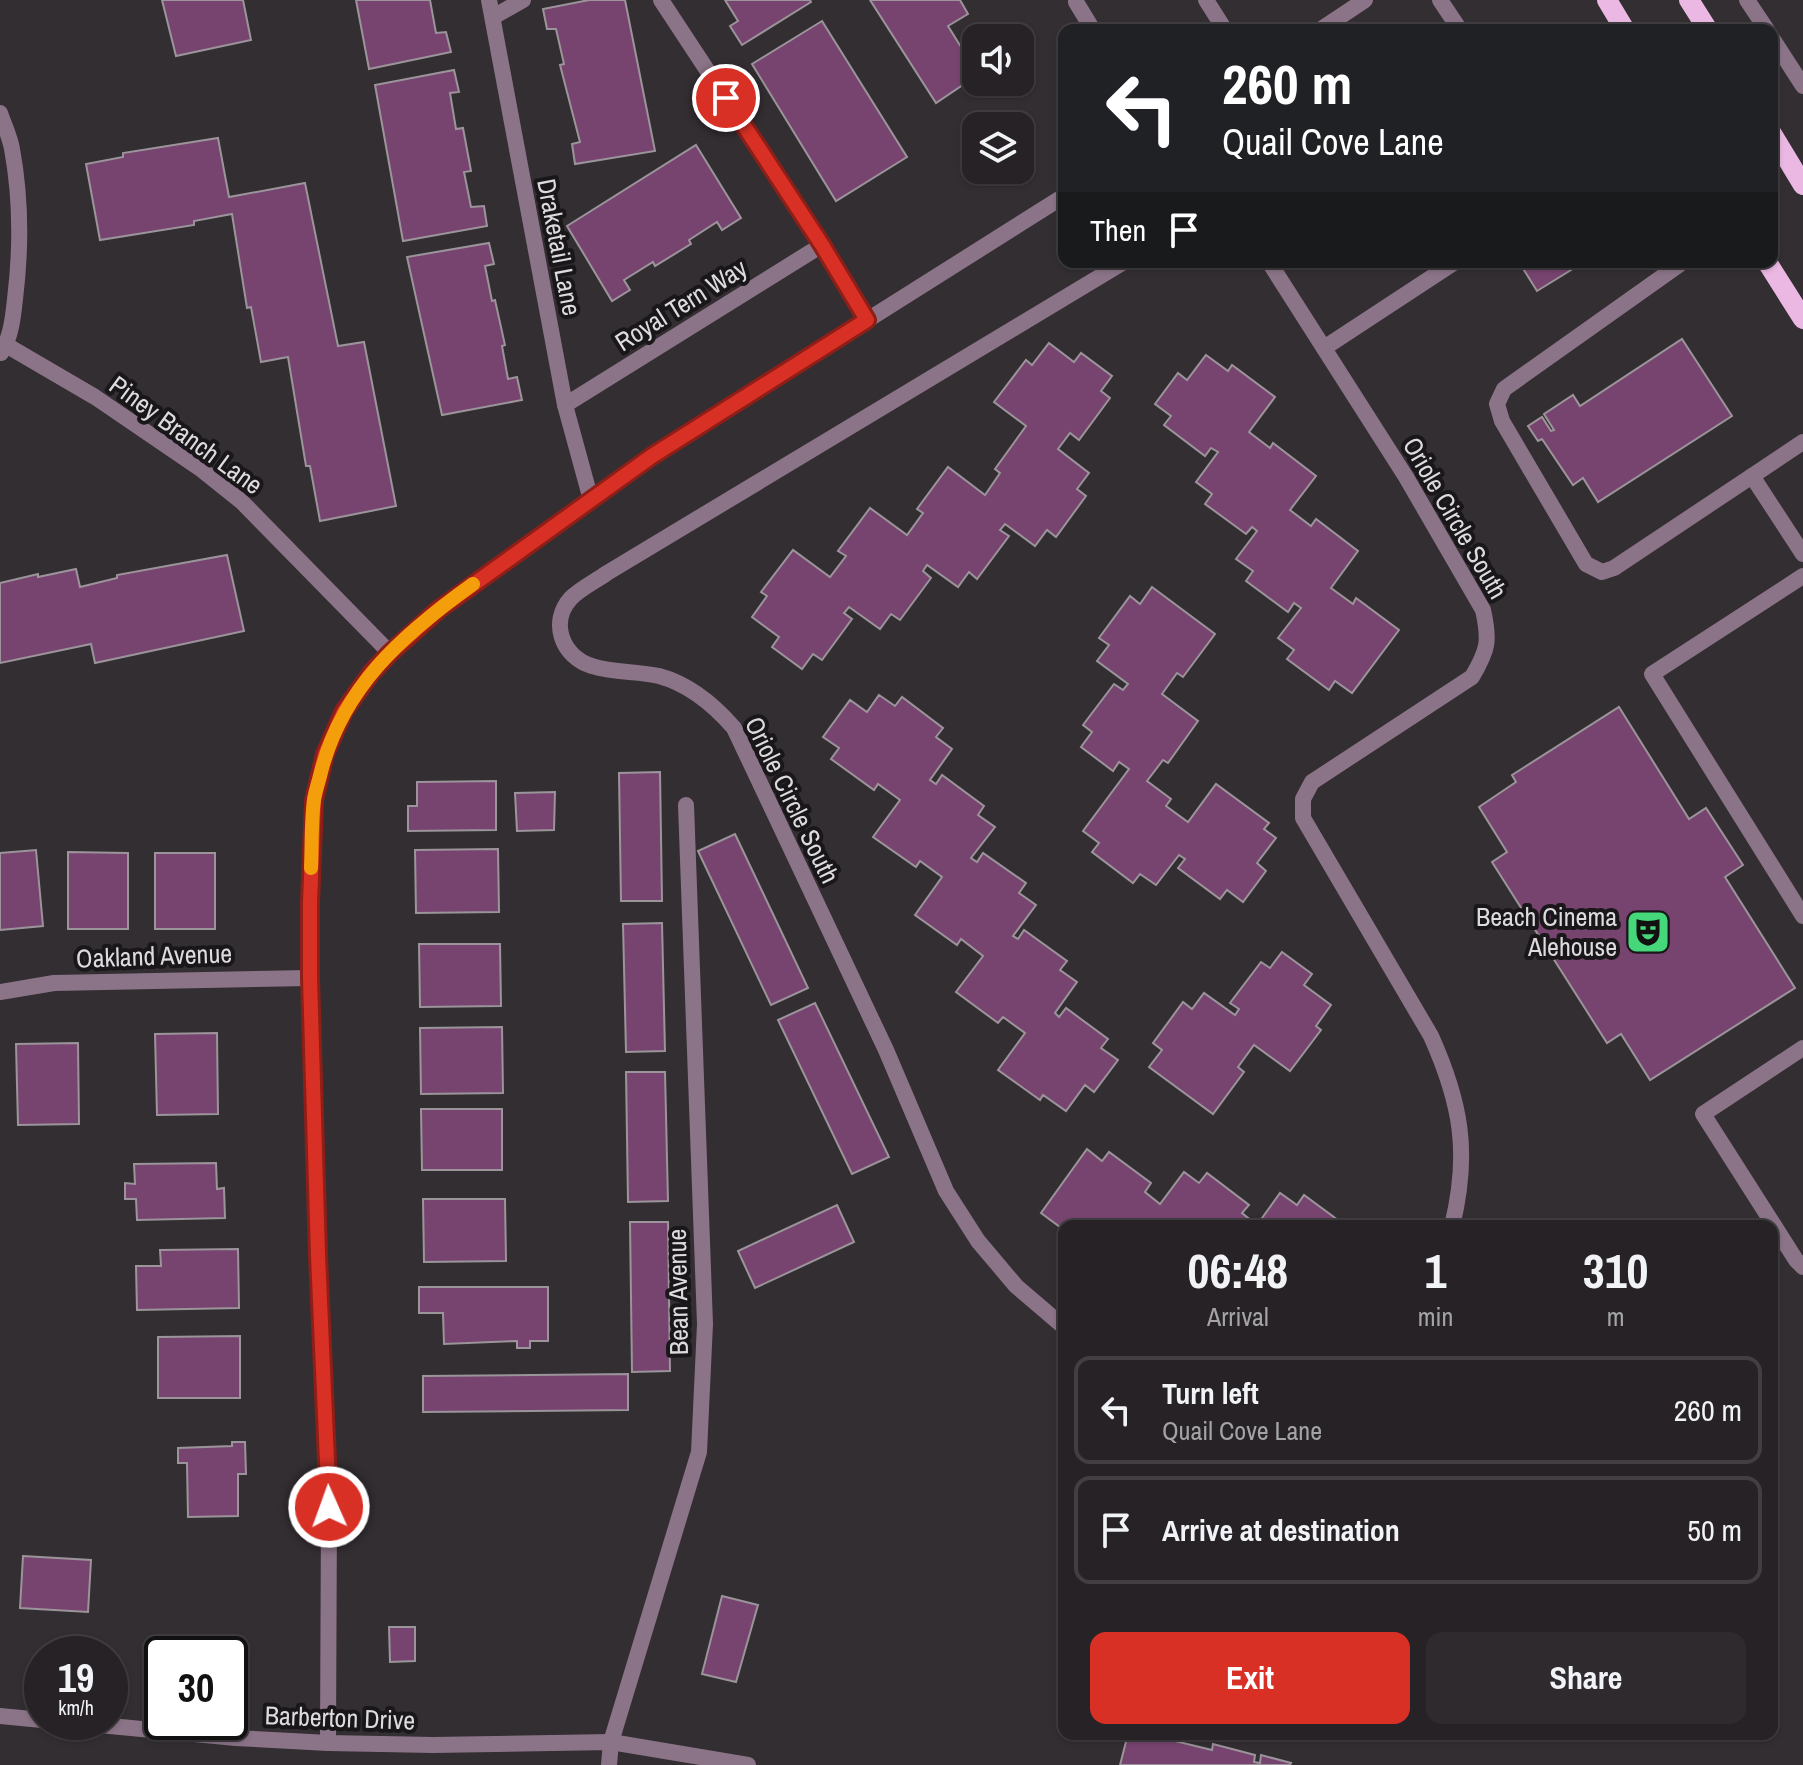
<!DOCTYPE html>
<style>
body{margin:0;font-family:"Archivo Narrow",sans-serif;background:#2e2a2e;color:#f1f3f6;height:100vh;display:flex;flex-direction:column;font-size:30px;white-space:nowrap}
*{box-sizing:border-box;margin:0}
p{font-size:26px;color:#a4a4a7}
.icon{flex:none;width:44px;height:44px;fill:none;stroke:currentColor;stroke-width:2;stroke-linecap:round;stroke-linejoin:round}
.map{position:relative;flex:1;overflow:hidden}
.panel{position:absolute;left:1058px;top:1220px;width:720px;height:520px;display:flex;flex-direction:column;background:#262226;border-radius:16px;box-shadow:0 2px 6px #0004,0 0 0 2px #423f43}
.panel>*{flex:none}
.banner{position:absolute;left:1058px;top:24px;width:720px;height:244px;border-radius:16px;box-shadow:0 2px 6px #0004,0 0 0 2px #423f43;background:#202124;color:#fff;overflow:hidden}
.fabs{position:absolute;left:962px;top:24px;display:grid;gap:16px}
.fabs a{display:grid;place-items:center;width:72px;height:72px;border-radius:16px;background:#262226;box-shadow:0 2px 6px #0004,0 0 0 2px #423f43;font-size:40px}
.speed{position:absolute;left:24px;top:1636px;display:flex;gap:16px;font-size:40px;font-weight:700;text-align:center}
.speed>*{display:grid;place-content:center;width:104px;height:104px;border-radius:50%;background:#262226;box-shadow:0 2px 6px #0004,0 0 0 2px #423f43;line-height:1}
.speed small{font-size:20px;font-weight:400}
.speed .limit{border:4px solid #111;border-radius:12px;background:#fff;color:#111}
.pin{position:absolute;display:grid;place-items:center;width:68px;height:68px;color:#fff;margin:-34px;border:4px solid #fff;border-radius:50%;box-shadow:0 2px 8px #0007}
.me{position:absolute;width:88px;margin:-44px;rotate:358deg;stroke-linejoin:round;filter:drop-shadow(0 0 6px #0008)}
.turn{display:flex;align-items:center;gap:28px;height:168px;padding:0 32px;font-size:36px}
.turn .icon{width:104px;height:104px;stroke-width:2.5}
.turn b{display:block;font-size:56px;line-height:68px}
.then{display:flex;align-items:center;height:76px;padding:0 32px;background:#0003;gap:16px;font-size:30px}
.eta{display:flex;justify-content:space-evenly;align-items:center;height:136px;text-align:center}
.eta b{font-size:48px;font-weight:800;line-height:56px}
.cta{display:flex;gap:16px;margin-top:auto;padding:16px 32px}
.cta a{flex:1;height:92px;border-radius:16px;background:#d93025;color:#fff;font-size:32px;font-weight:800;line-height:92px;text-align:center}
.cta a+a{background:#2e2a2e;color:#f1f3f6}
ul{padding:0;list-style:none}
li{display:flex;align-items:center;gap:24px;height:108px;margin:0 16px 12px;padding:0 16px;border:4px solid #423f43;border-radius:16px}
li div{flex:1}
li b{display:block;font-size:30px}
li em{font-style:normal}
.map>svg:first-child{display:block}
.building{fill:#774470;stroke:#9b949a;stroke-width:2}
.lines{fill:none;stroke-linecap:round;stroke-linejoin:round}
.lane{stroke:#8c7488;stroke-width:16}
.street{stroke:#8c7488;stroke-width:16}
.primary{stroke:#eab8e2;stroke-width:20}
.route-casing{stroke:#8d1f18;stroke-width:20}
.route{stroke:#d93025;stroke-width:14}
.slow{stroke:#f59e0b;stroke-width:14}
.labels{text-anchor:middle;stroke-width:8;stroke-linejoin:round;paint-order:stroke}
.street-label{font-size:26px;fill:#dedbde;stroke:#191719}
.poi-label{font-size:26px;fill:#dedbde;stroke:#191719;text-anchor:end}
</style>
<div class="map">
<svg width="1803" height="1765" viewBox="0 0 1803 1765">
<rect width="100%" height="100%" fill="#332e32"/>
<!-- building -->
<g class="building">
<path d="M162,0H243L251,40L176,56Z"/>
<path d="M356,0H430L436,33L446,32L451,52L369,69Z"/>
<path d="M589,0H625L655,151L575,164L572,144L580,142L560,65L564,64L556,29H547L543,9Z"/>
<path d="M725,0H810L811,2L742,45L730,26L738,21Z"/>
<path d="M870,0H960L968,14L948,26L976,71V76L936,103Z"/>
<path d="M822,21L907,157L836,201L752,64Z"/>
<path d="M454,70L459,92L450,93L456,129L463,128L471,171L464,172L471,207L484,206L487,226L403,241L375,85Z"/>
<path d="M218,138L229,197L305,183L338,346L364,342L396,506L320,521L310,466H306L288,357L261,362L251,307L247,308L232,214L194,221V225L100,240L86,164L123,157V153Z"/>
<path d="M696,145L741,218L722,230L717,222L689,240L691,244L655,266L653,262L624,280L630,290L612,301L567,226Z"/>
<path d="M489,243L494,264L485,266L492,301L495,300L505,345L502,346L508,379L517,377L522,400L442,415L407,257Z"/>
<path d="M1519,262H1584L1537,291Z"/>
<path d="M1682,339L1732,416L1598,502L1583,478L1573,485L1542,439L1538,441L1528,426L1542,417L1551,431L1554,430L1544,414L1573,395L1580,406Z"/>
<path d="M1049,343L1074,362L1081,353L1112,376L1101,391L1110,398L1079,440L1070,433L1058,449L1089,473L1077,489L1086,496L1056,537L1047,530L1035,546L1005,524L1000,530L1009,536L977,579L969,572L958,587L927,565L923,571L931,578L900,620L891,614L880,629L849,607L844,613L852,619L822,660L813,654L802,669L772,647L779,637L752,617L767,596L761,592L793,550L830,577L846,556L838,551L870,508L907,535L923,513L917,509L948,467L985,495L1000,473L995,469L1026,426L994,402L1026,360L1032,365Z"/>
<path d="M1206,355L1228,371L1232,365L1275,397L1249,432L1270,448L1273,443L1316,476L1290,510L1311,526L1316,519L1358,551L1331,588L1353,604L1356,598L1399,630L1352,693L1335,681L1329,690L1287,659L1294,650L1278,638L1301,608L1294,603L1288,612L1246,581L1253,571L1236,559L1257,531L1252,527L1246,534L1205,504L1212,494L1196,482L1218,452L1211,448L1205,456L1164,425L1171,416L1155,404L1178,373L1187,380Z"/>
<path d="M227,555L244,631L95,663L91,644L0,663V583L38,574V577L76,569L80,587L117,578V575Z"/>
<path d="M1152,587L1215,634L1183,677L1177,673L1162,694L1198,721L1168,763L1163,760L1147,781L1171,799L1166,806L1188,822L1216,784L1269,823L1264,829L1276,838L1257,863L1266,871L1243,902L1227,890L1220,899L1178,868L1185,859L1179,855L1156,885L1140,874L1133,883L1092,852L1099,843L1083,831L1129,769L1119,762L1113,771L1081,747L1092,732L1083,725L1114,684L1123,690L1128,684L1097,661L1109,645L1099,638L1130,596L1140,604Z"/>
<path d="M879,695L895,706L902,697L943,728L936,737L952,749L930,780L936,784L942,775L984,806L978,815L995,827L971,858L977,862L983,853L1026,883L1019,893L1036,905L1013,936L1018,939L1024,930L1067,961L1060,970L1077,982L1055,1013L1059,1017L1066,1008L1108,1039L1101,1048L1118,1060L1094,1092L1085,1085L1066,1111L1043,1095L1040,1100L998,1070L1025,1033L1003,1017L998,1023L956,992L983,956L961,939L957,945L915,915L942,877L920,861L916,867L873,837L900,800L878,784L874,790L831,759L839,748L823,737L850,700L867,712Z"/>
<path d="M1619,707L1689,819L1706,808L1743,865L1725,877L1795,988L1650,1080L1621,1034L1607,1043L1492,862L1507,852L1479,807L1516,782L1512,775Z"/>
<path d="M660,772L662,901H621L619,773Z"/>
<path d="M496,781V830L408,831V806H417V782Z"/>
<path d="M555,792L554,830L517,831L515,793Z"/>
<path d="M735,834L808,988L771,1005L698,851Z"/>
<path d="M498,849L499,912L416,913L415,850Z"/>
<path d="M36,850L43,926L0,930V853Z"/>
<path d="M68,852L128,853V929H68Z"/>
<rect x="155" y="853" width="60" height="76"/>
<path d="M662,923L665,1051L626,1052L623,924Z"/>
<path d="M419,944H500L501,1006L420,1007Z"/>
<path d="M1282,952L1312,974L1304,985L1331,1005L1316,1026L1321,1030L1290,1071L1254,1045L1238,1067L1244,1072L1213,1114L1149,1067L1162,1050L1153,1043L1183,1002L1192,1009L1204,993L1235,1015L1239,1009L1230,1003L1261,962L1270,968Z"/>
<path d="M815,1003L889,1157L852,1174L778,1020Z"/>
<path d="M502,1027L503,1093L421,1094L420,1028Z"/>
<path d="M217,1033L218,1114L157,1115L155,1034Z"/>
<path d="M78,1043L79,1124L18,1125L16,1044Z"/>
<path d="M626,1072H665L668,1201L628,1202Z"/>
<path d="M421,1109H502V1170H422Z"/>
<path d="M1087,1149L1102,1161L1109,1152L1151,1183L1145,1192L1160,1204L1184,1172L1199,1183L1207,1173L1249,1205L1242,1213L1257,1225L1280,1193L1297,1205L1304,1195L1346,1226H1064V1230L1041,1213Z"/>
<path d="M216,1163L217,1189L224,1188L225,1218L137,1220L136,1199H125V1183L135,1184L134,1164Z"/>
<path d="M423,1199H505L506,1261L424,1262Z"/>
<path d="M837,1205L854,1242L755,1288L738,1251Z"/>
<path d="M630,1222H668L670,1371L632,1372Z"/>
<path d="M238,1249L239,1308L137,1310L136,1266H161L160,1250Z"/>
<path d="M419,1287H548V1341H530V1348H517V1341L444,1344L443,1313H419Z"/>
<path d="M240,1336V1398H158V1337Z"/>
<path d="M628,1374V1410L423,1412V1376Z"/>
<path d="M232,1442H245L246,1474H238V1516L188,1517L187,1463H178V1448L232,1446Z"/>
<path d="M23,1556L91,1560L88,1612L20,1608Z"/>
<path d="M722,1596L758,1605L736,1682L702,1674Z"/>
<path d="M389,1627H415V1661L390,1662Z"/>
<path d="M1128,1734H1146L1212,1750L1213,1744L1255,1755L1254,1762L1260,1763L1261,1755L1291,1763L1290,1765H1120Z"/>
</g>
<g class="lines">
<!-- lane -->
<g class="lane">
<path d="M1206,0L1225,30"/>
<path d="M1440,0L1460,30"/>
<path d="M1076,2L1093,30"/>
<path d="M1683,262L1504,389L1497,404L1502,421L1586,564L1602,572L1614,568L1803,442"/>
<path d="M1324,348L1455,262"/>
<path d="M1752,476L1803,554"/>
<path d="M1803,576L1652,674L1803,916"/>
<path d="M1803,1048L1703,1114L1796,1260L1803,1267"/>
</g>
<!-- street -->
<g class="street">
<path d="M489,0L565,405L591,500"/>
<path d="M661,0L822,245L867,320"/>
<path d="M1747,0L1767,30"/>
<path d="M493,17L523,0"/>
<path d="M1320,30L1365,0"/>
<path d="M1772,38L1803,86"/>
<path d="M0,113C4,125 10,137 12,149C21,198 21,250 15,299C13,318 11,337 1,353"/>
<path d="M1269,262L1406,477L1483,610C1490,641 1488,650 1472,677L1312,782L1303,799V818L1431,1036C1461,1103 1470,1153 1452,1226"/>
<path d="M6,345L95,397L202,470L242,502L390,653"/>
<path d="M565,405L822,245"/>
<path d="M0,992L54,983L310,978"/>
<path d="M1064,1327L1016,1286L978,1241L946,1191L886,1050L734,728C714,705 689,684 659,676C637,671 613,673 592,666C562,657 549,622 571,598C581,588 596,581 607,573L1124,262"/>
<path d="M0,1716L42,1720"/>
<path d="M68,1722L236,1738L328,1743L433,1745L611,1742L748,1765"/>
<path d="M328,1743L329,1507L318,1255L310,978V903L314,800L325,754L344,711L372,672L390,653L438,610L652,456L1064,196"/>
<path d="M609,1765L611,1742L699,1452L705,1324L686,805"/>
</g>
<!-- primary -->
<g class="primary">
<path d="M1607,0L1625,30"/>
<path d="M1689,0L1708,30"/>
<path d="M1772,134L1803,185"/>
<path d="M1767,262L1803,319"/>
</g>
</g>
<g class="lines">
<!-- route casing -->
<g class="route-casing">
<path id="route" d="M329,1507L318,1255L310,978V903L314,800L325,754L344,711L372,672L390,653L438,610L652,456L867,320L822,245L726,98"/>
</g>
<!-- route -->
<use href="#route" class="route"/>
<!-- slow -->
<path class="slow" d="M311,868C312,846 311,822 314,800C315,792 318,784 320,776C341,688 402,635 473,584"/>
</g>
<!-- icons -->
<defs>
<g id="theatre-square" transform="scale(2.3)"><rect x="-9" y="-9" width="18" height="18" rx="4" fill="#45d77a" stroke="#191719"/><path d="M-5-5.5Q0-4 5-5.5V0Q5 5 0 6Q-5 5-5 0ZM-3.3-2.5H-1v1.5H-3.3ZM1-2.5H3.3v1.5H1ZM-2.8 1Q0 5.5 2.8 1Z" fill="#111"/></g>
</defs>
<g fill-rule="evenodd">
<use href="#theatre-square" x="1648" y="932"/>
</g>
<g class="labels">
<!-- street labels -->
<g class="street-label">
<text transform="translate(559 247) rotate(79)" y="9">Draketail Lane</text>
<text transform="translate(681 305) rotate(-32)" y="9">Royal Tern Way</text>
<text transform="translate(186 435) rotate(36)" y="9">Piney Branch Lane</text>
<text transform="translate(1455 518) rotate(60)" y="9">Oriole Circle South</text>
<text transform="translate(792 800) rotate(64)" y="9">Oriole Circle South</text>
<text transform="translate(154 956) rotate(-2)" y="9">Oakland Avenue</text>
<text transform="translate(678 1292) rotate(-91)" y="9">Bean Avenue</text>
<text transform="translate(340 1718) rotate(2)" y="9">Barberton Drive</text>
</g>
<!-- poi labels -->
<g class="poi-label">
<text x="1617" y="926">Beach Cinema<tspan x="1617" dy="30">Alehouse</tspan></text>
</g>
</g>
</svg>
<div class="fabs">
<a><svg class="icon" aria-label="sound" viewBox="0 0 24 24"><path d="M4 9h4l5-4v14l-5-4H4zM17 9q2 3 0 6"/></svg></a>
<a><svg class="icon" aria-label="layers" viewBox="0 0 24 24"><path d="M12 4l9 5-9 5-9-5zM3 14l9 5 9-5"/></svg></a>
</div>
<div class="speed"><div>19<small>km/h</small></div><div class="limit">30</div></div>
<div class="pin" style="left:726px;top:98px;background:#d93025"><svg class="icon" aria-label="arrive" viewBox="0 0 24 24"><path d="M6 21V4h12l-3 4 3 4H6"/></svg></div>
<svg class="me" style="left:329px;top:1507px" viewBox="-20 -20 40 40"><circle r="17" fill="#d93025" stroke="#fff" stroke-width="3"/><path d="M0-11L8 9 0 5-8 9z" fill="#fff"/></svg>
<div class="banner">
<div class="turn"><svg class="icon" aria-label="left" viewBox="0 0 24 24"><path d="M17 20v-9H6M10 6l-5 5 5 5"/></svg><div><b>260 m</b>Quail Cove Lane</div></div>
<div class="then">Then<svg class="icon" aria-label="arrive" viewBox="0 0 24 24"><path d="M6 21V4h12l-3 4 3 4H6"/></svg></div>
</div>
<section class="panel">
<div class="eta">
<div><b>06:48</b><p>Arrival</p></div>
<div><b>1</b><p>min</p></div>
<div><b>310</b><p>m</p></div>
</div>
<ul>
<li><svg class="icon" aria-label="left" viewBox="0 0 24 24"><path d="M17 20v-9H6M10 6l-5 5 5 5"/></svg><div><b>Turn left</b><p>Quail Cove Lane</p></div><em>260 m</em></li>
<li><svg class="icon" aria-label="arrive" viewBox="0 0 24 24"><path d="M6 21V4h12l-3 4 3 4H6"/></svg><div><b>Arrive at destination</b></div><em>50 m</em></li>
</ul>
<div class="cta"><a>Exit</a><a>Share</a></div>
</section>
</div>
